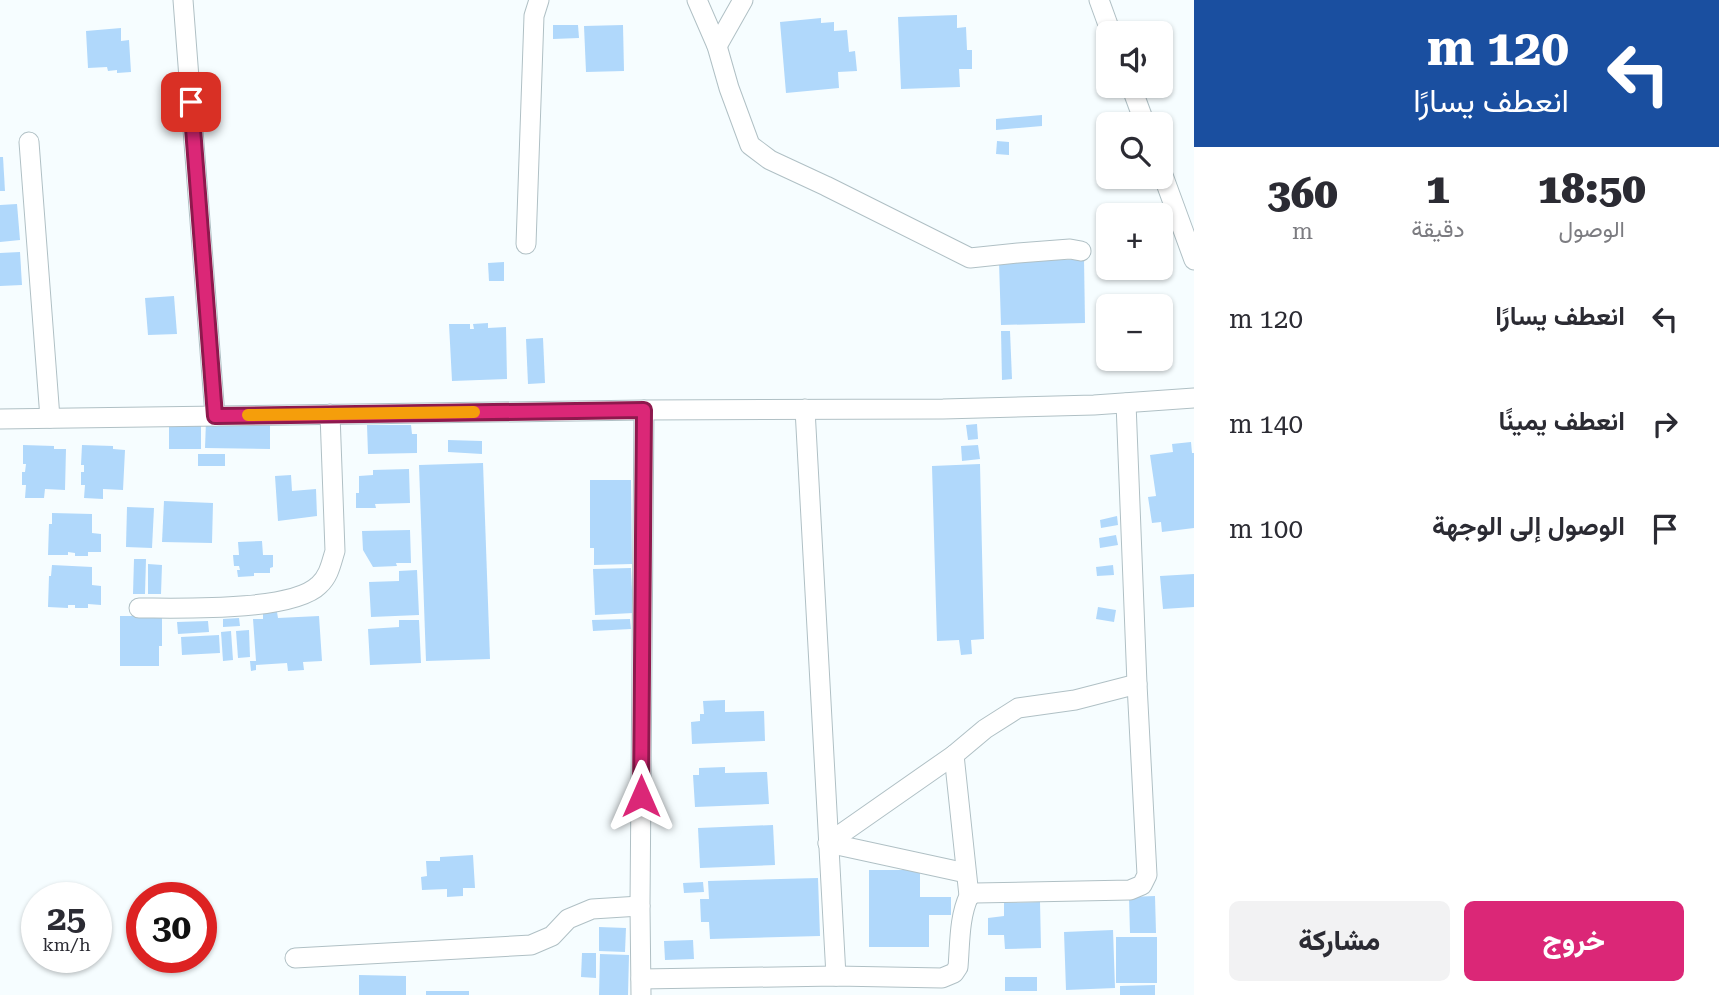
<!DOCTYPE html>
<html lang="ar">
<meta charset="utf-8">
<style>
body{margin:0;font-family:"Roboto Serif",Vazirmatn,serif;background:#f2f2f3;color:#2b2b33;direction:rtl;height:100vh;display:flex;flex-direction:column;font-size:26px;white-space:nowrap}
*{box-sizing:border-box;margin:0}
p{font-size:23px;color:#7c7c81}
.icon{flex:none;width:38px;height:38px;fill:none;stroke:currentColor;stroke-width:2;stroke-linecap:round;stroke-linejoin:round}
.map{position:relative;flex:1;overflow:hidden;direction:ltr}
.details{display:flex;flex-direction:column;background:#fff;width:525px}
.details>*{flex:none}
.guide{background:#1a4fa0;color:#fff;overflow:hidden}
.controls{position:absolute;left:1096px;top:21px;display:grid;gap:14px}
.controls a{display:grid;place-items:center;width:77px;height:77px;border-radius:10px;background:#fff;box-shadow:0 2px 5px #0004;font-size:35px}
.speed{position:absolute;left:21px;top:882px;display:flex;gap:14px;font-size:35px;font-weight:700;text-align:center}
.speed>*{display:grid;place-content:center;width:91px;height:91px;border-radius:50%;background:#fff;box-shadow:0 2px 5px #0004;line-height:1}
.speed small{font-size:18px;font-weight:400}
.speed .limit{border:10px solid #d22;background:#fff;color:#111}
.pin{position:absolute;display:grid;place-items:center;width:60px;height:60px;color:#fff;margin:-30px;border-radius:14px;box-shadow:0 4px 10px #0006}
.me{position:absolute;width:77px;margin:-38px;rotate:0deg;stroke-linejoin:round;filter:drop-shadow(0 0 5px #0008)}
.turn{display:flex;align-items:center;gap:24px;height:147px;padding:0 35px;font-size:32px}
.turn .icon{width:91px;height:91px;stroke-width:2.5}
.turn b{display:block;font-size:49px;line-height:60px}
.eta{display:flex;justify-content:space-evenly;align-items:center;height:119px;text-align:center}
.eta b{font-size:42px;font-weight:800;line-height:49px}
.primary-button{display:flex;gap:14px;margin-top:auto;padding:14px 35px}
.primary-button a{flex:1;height:80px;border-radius:10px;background:#db2777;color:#fff;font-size:28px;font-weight:800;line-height:80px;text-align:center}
.primary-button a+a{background:#f2f2f3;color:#2b2b33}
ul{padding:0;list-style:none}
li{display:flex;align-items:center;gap:21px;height:105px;padding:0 35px}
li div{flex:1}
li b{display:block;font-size:26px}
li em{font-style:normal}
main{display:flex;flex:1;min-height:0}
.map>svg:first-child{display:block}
.building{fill:#b0d8fb}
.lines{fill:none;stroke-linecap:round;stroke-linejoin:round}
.street-casing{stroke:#b0c0c5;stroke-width:21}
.street{stroke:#fff;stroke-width:19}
.route-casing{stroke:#8e194d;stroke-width:18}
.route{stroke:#db2777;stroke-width:12}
.slow{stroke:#f59e0b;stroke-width:12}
</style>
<main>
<section class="details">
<div class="guide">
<div class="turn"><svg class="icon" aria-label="left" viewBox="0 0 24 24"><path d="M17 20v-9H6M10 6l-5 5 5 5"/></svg><div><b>120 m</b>انعطف يسارًا</div></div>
</div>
<div class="eta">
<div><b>18:50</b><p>الوصول</p></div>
<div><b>1</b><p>دقيقة</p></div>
<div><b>360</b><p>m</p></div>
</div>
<ul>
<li><svg class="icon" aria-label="left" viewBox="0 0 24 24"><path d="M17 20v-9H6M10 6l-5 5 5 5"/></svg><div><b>انعطف يسارًا</b></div><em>120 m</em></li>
<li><svg class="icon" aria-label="right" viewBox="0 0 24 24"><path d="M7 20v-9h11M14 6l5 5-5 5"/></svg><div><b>انعطف يمينًا</b></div><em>140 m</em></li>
<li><svg class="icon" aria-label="arrive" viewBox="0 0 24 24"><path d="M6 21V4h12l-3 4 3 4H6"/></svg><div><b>الوصول إلى الوجهة</b></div><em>100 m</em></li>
</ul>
<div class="primary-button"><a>خروج</a><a>مشاركة</a></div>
</section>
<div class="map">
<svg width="1194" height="995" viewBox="0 0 1194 995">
<rect width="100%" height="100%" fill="#f6fdff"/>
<!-- building -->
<g class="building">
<path d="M957,15V28L966,27L967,50H972V69H959L960,87L901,89L898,17Z"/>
<path d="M821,18V23L834,22V31L847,30L849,52L855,51L857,71L838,72L839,88L786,93L780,22Z"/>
<path d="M553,25H578L579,38L553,39Z"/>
<path d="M623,25L624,71L586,72L584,26Z"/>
<path d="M121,28V41L129,40L131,72L117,73V70L108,71L107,67L88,68L86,31Z"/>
<path d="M1042,115V126L996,130V119Z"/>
<path d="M997,141L1009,142V155L996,154Z"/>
<path d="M0,157H3L5,191H0Z"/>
<path d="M17,204L20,240L0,242V205Z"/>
<path d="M20,252L22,285L0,286V253Z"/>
<path d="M1084,259L1085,323L1001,325L999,262Z"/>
<path d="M504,262V281H489L488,263Z"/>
<path d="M174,296L177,334L148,335L145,298Z"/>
<path d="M488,323V328L506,327L507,379L452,381L449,324H470V329H474L473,324Z"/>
<path d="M1001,331H1010L1012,379L1002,380Z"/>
<path d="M543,338L545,383L528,384L526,339Z"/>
<path d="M206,421H270V449L205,448Z"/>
<rect x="169" y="423" width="32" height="26"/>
<path d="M977,424L978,439L968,440L966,425Z"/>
<path d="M367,425H411L412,434H417V453L368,454Z"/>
<path d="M448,440L482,441V454L448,452Z"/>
<path d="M1191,442L1192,453H1194V528L1162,532L1161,522L1152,523L1148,497L1156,496L1150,455L1173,452L1172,444Z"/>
<path d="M23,445L54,446V449H66L65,490L45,489L44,498H25L26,485H22V472H25L26,464H23Z"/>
<path d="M82,445L113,446V449L125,450L123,490L103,489V499L84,498L85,485H81V472H84V465H81Z"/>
<path d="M978,445L980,459L962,461L961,446Z"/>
<rect x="198" y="454" width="27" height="12"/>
<path d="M483,463L490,659L426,661L419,465Z"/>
<path d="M980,464L984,639L971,640L972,654L961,655L959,640L937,641L932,466Z"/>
<path d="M409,469L410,503L375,504L376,508H356V493H359V476L373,475V470Z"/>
<path d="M291,475L292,491L316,489L317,516L278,521L275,476Z"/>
<path d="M590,480H631L632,564L594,565V548H590Z"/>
<path d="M164,501L213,503L212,543L162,542Z"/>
<path d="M127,507L154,508L152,548L126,547Z"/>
<path d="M52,513L92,514V533L101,534V552H88V556H75V553L68,552V555H48L49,524H52Z"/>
<path d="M1117,516L1118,525L1101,528L1100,520Z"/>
<path d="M410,530L411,563H396L397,566L373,567L363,550L362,531Z"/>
<path d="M1116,535L1118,545L1100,548L1099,538Z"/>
<path d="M262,541L263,555H273V567L270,568V573H254V576L238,577L237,570H240L239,566H234L233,555H239L238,542Z"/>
<path d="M134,559H146L145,594H133Z"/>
<path d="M148,564L162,565L161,594H148Z"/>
<path d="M52,565L92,567V585L101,586V605L88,604V608H75V605H68V608L48,607L49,576H51Z"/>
<path d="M1113,565L1114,575L1097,576L1096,567Z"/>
<path d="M631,568L633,613L595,615L593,569Z"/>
<path d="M417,570L419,615L371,617L369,582L399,581V571Z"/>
<path d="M1194,574V607L1163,609L1160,576Z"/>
<path d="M1098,607L1116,610L1114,622L1096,619Z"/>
<path d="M277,612L278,618L319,616L322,661L303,662L304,670L288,671L287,663L256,665V670L251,671L250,661H256L253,619H263V613Z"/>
<path d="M120,616H162V646H159V666H120Z"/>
<path d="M239,618L240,626L223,627V619Z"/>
<path d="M630,619L631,629L593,631L592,620Z"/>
<path d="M399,620H419L421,663L370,665L368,629L399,627Z"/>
<path d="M208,621L209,632L178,634L177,622Z"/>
<path d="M249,630L250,657L238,658L236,631Z"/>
<path d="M231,631L233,660L223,661L221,632Z"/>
<path d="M219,635L220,653L182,655L181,637Z"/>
<path d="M725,700V712L764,711L765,741L692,744L691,722L700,721V714H704L703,701Z"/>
<path d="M725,767V773L767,772L769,804L695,807L693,775H699V768Z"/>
<path d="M773,825L775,865L700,868L698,828Z"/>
<path d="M473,855L475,888H463V896L447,897V889L422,890L421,877L427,876L426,861H440V857Z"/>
<path d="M869,870H920V897H951V915H929V947H869Z"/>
<path d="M818,878L820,936L710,939L709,922H701L700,899H709L708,881Z"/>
<path d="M703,882L704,892L684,893L683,883Z"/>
<path d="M1155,896L1156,933H1130L1129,897Z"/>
<path d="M1040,902L1041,948L1005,949L1004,935H988V918L1004,916V903Z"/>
<path d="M599,927L626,928L625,952L599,951Z"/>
<path d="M1113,930L1115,988L1066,990L1064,932Z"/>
<rect x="1116" y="937" width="41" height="46"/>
<path d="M693,940L694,959L665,960L664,941Z"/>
<path d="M582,953H596V978L581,977Z"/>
<path d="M600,954L629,955L628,995H599Z"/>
<path d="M359,975L406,976V995H359Z"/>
<rect x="1005" y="977" width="32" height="14"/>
<path d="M1155,985V995H1120V986Z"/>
<rect x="426" y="991" width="43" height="4"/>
</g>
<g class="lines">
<!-- street casing -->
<g class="street-casing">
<g id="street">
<path d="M183,0L215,416"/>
<path d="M697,0L717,46L729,88L750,145L770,160L826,186L970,258L1018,253L1070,249L1081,251"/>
<path d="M1099,0L1111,33"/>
<path d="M717,46L743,0"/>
<path d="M1131,86L1145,124"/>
<path d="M29,142L50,418"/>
<path d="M1160,167L1194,260"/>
<path d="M526,244L534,16L539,0"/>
<path d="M805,409L836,976"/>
<path d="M0,419L644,410L943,409L1094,405L1194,398"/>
<path d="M139,608C179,608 292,612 319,585C329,576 331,564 335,551L330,414"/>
<path d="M828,843L954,755L985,729L1018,708L1075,700L1137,684"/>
<path d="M828,843L966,873"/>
<path d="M969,896L975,893L1130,890L1142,885L1147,875L1137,684L1126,403"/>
<path d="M295,958L531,945L552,936L568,919L592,909L640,906"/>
<path d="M641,979L836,976L942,978L954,973L958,967C960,944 959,917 969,896L954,755"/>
<path d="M641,995L640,906L644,410"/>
</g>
</g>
<!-- street -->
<use href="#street" class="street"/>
</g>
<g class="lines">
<!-- route casing -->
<g class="route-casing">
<path id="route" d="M191,102L215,416L644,410L641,796"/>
</g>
<!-- route -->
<use href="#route" class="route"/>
<!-- slow -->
<path class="slow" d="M248,415L474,412"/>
</g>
</svg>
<div class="controls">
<a><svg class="icon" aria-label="sound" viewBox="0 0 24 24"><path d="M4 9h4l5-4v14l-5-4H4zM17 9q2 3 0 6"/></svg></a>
<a><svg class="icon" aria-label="search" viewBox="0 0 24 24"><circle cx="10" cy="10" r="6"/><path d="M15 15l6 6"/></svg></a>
<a>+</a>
<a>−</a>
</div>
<div class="speed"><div>25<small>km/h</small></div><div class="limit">30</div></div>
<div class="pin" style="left:191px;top:102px;background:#d93025"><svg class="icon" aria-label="arrive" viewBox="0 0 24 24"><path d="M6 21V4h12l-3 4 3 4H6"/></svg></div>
<svg class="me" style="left:641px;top:796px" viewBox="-20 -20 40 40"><path d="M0-17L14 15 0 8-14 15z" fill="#db2777" stroke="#fff" stroke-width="4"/></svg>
</div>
</main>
